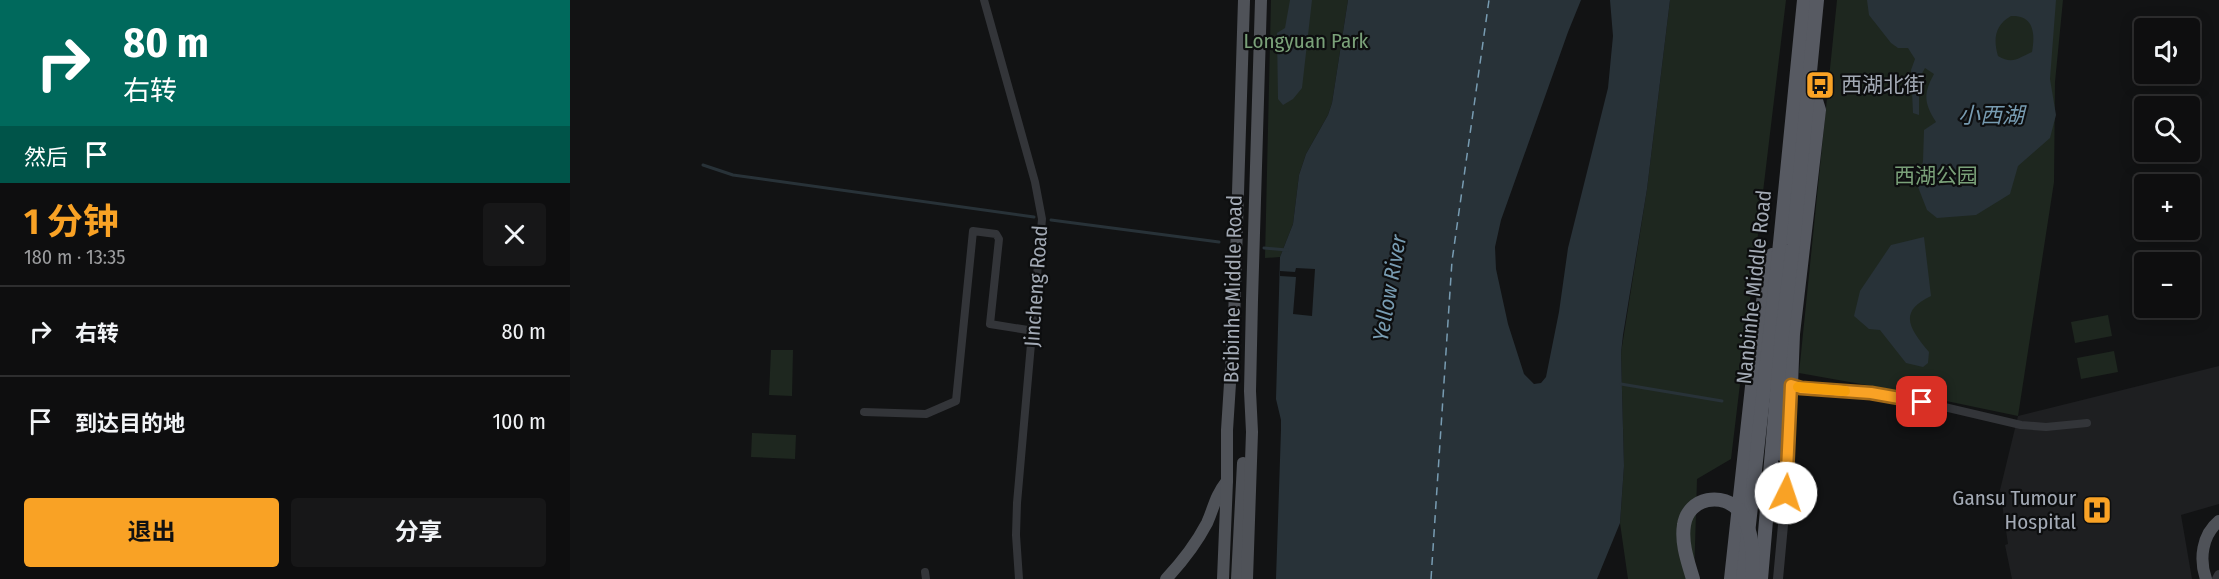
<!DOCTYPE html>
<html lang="zh">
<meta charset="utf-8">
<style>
body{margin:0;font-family:"Fira Sans Condensed","Noto Sans SC",sans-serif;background:#171718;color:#f1f3f6;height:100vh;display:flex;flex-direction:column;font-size:22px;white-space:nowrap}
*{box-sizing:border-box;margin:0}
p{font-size:20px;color:#9b9c9e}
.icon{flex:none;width:33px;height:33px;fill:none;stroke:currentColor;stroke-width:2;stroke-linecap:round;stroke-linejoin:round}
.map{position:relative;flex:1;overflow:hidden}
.side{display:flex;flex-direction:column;background:#0e0e0f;width:570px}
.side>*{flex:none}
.banner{background:#00695c;color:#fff;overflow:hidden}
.controls{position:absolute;left:1564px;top:18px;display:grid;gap:12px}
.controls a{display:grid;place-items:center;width:66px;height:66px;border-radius:6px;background:#0e0e0f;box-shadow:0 3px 15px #0003,0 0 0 2px #2e2e2f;font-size:30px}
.pin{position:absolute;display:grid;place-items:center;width:51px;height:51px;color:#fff;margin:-26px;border-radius:12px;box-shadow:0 3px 9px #0006}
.me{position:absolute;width:66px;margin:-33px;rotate:4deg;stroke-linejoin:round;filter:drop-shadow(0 0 4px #0008)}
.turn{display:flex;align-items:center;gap:21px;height:126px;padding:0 24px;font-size:27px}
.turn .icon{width:78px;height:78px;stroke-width:2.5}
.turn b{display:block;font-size:42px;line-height:51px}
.then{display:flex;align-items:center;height:57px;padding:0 24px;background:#0003;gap:12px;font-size:22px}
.round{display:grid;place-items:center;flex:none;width:63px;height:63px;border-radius:6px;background:#171718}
.head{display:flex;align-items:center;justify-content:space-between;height:102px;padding:0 24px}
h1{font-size:36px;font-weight:700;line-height:45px;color:#f9a225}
.action{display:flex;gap:12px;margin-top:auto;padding:12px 24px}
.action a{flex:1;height:69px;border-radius:6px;background:#f9a225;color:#111;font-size:24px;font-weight:700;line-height:69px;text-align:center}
.action a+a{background:#171718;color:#f1f3f6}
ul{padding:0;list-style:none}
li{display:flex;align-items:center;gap:18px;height:90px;padding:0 24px;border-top:2px solid #2e2e2f}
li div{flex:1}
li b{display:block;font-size:22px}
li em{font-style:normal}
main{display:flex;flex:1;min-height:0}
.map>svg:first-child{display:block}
.built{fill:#1e1f21}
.green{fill:#1e271f}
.water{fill:#283238;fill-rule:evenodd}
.pier{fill:#121314}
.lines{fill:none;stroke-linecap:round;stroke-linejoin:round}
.stream{stroke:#283238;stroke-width:3}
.ferry{stroke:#789cb2;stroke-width:1.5;stroke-dasharray:8 6;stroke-linecap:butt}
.minor{stroke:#333539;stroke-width:8}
.tertiary{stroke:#333539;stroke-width:10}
.primary{stroke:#4f5258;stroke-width:12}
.trunk{stroke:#575a62;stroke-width:14}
.trunk-bridge{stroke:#575a62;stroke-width:14}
.route-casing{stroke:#a26918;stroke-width:15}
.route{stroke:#f9a225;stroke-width:10}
.slow{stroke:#f59e0b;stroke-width:10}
.labels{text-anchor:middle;stroke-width:4.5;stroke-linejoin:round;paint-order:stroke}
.park-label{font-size:21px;fill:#7aa179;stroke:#0d0e0f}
.poi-label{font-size:21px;fill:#a3aab5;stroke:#0d0e0f;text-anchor:start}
.street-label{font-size:21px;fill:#a3aab5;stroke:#0d0e0f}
.water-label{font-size:22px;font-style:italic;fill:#789cb2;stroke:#0d0e0f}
</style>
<main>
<section class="side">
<div class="banner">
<div class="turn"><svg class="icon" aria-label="right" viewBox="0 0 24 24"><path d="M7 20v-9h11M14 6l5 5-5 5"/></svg><div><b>80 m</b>右转</div></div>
<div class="then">然后<svg class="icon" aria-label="arrive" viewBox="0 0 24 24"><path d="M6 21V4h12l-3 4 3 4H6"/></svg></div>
</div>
<div class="head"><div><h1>1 分钟</h1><p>180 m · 13:35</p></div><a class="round"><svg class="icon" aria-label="close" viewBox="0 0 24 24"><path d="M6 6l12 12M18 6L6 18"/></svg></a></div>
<ul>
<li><svg class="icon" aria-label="right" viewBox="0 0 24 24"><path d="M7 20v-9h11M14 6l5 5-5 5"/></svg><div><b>右转</b></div><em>80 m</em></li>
<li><svg class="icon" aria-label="arrive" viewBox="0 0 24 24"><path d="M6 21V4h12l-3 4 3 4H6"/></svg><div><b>到达目的地</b></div><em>100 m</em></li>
</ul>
<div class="action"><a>退出</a><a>分享</a></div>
</section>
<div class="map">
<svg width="1649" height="579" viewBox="0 0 1649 579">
<rect width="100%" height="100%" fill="#121314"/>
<!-- built -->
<path class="built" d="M1649,366V504L1611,515L1622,579H1442L1435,545L1438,544L1430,490L1448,416Z"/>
<!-- green -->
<g class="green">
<path d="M701,0H778L762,103L758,115L736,154L729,175L723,224L710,257L695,258Z"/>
<path d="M1100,0H1216L1161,459L1127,479L1124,579H1058L1050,523L1054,466L1051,353L1077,189Z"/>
<path d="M1267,0H1493L1485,82L1484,182L1448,416L1319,389L1229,373Z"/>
<path d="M1538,315L1542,336L1505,343L1501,322Z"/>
<path d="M201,350H223L222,396L199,395Z"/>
<path d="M1544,351L1548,372L1511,379L1507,358Z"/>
<path d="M182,433L226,435L225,459L181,457Z"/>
</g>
<!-- water -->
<g class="water">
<path d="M720,0H742L732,88L723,99L713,105L708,99L707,33L715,28Z"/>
<path d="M778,0H1011L998,32L931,220L925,247L926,269L938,324L954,374L964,384L971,383L976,377L989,312L998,248L1038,88L1043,36L1040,0H1100L1077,189L1053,335L1051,353L1054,466L1050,523L1027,579H706L711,430V420L706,399L710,257L723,224L729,175L736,154L758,115L762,103Z"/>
<path d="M1297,0H1486L1480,79L1486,115L1480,138L1448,166L1440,194L1406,215L1367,218L1357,210L1348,187L1353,161L1354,130L1366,122C1354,103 1353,94 1364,74L1355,68L1349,79V115L1343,113L1341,70L1345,59L1338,48H1328L1321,43L1299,15ZM1441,16C1465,15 1465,35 1462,52C1448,58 1443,65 1428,56C1423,39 1425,25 1441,16Z"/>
<path d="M1354,237L1361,296C1327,312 1340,329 1359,352L1358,363L1353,367L1336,363L1310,330L1299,329L1284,316L1290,291L1321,245Z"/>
</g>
<!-- pier -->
<path class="pier" d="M726,268L745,269L742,316L723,314L726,277L710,276V271L725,272Z"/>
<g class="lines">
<!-- stream -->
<g class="stream">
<path d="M133,165L163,175L464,217"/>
<path d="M481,220L649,242"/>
<path d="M694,248L717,250"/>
<path d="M1051,384L1152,401"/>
</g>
<!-- ferry -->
<path class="ferry" d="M861,579L882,261L919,0"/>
<!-- minor -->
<g class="minor">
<path d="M414,0L465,182L472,219L447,503L446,535L449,579"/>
<path d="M1221,385L1231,388L1301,393L1370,406L1451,425L1476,427L1517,423"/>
<path d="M294,412L356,414L386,401L403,231L426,234L429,239L420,324L464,331"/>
<path d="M355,572L356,579"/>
</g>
<!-- tertiary -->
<g class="tertiary">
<path d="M1208,579L1218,471L1219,433"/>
<path d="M1647,579L1649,575"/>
</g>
<!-- primary -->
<g class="primary">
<path d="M596,579C612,562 626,544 637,523C645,505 644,498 657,481"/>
<path d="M653,579L657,481V430L664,321L674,0"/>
<path d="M667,579L673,463"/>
<path d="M677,579L682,432L680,391L682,300L691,0"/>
<path d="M1636,579C1629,559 1632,535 1649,521"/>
</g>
<!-- trunk -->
<g class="trunk">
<path d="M1211,454L1221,385L1223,334L1249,110L1241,84"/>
<path d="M1161,579L1185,359L1199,259L1202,255"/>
<path d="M1173,579L1210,243L1234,0"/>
<path d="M1191,579L1212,334L1223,245L1247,0"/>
</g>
<!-- trunk-bridge -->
<path class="trunk-bridge" d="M1123,579C1118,562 1111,543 1114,525C1118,497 1154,491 1170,512C1184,531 1183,557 1183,579"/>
</g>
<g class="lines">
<!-- route casing -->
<g class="route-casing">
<path id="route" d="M1216,493L1221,385L1231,388L1301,393L1352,402"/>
</g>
<!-- route -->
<use href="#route" class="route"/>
<!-- slow -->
<path class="slow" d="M1228,387L1275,391"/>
</g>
<!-- icons -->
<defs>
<g id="bus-square" transform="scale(1.5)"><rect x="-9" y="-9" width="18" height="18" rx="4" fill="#f9a225" stroke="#0d0e0f"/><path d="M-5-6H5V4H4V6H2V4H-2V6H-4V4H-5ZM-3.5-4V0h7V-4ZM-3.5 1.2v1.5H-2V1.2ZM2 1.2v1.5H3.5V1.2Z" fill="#111"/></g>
<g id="hospital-square" transform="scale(1.5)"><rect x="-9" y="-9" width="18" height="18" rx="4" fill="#f9a225" stroke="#0d0e0f"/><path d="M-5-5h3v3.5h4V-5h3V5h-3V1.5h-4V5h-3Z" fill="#111"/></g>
</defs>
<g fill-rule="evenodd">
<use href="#bus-square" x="1250" y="85"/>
<use href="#hospital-square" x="1527" y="510"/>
</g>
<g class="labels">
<!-- park labels -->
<g class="park-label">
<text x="736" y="48">Longyuan Park</text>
<text x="1366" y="183">西湖公园</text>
</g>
<!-- poi labels -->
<g class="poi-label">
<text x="1271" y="92">西湖北街</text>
<text x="1506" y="505" text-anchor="end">Gansu Tumour<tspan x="1506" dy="24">Hospital</tspan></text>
</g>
<!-- street labels -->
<g class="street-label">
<text transform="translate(466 286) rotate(-86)" y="7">Jincheng Road</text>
<text transform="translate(1184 287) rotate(-84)" y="7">Nanbinhe Middle Road</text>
<text transform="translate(663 289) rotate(-89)" y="7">Beibinhe Middle Road</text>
</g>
<!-- water labels -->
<g class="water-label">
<text x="1421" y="123">小西湖</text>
<text transform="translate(819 288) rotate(-80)" y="8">Yellow River</text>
</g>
</g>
</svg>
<div class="controls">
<a><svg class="icon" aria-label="sound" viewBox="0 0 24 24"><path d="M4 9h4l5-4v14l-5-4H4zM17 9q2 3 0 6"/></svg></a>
<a><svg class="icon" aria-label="search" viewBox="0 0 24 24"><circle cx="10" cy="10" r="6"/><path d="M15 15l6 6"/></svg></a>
<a>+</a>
<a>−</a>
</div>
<div class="pin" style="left:1352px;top:402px;background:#d93025"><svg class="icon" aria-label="arrive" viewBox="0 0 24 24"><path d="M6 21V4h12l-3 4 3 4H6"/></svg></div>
<svg class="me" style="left:1216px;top:493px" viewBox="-20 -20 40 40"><circle r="19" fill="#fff"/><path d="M0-13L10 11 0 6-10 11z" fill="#f9a225"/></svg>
</div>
</main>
